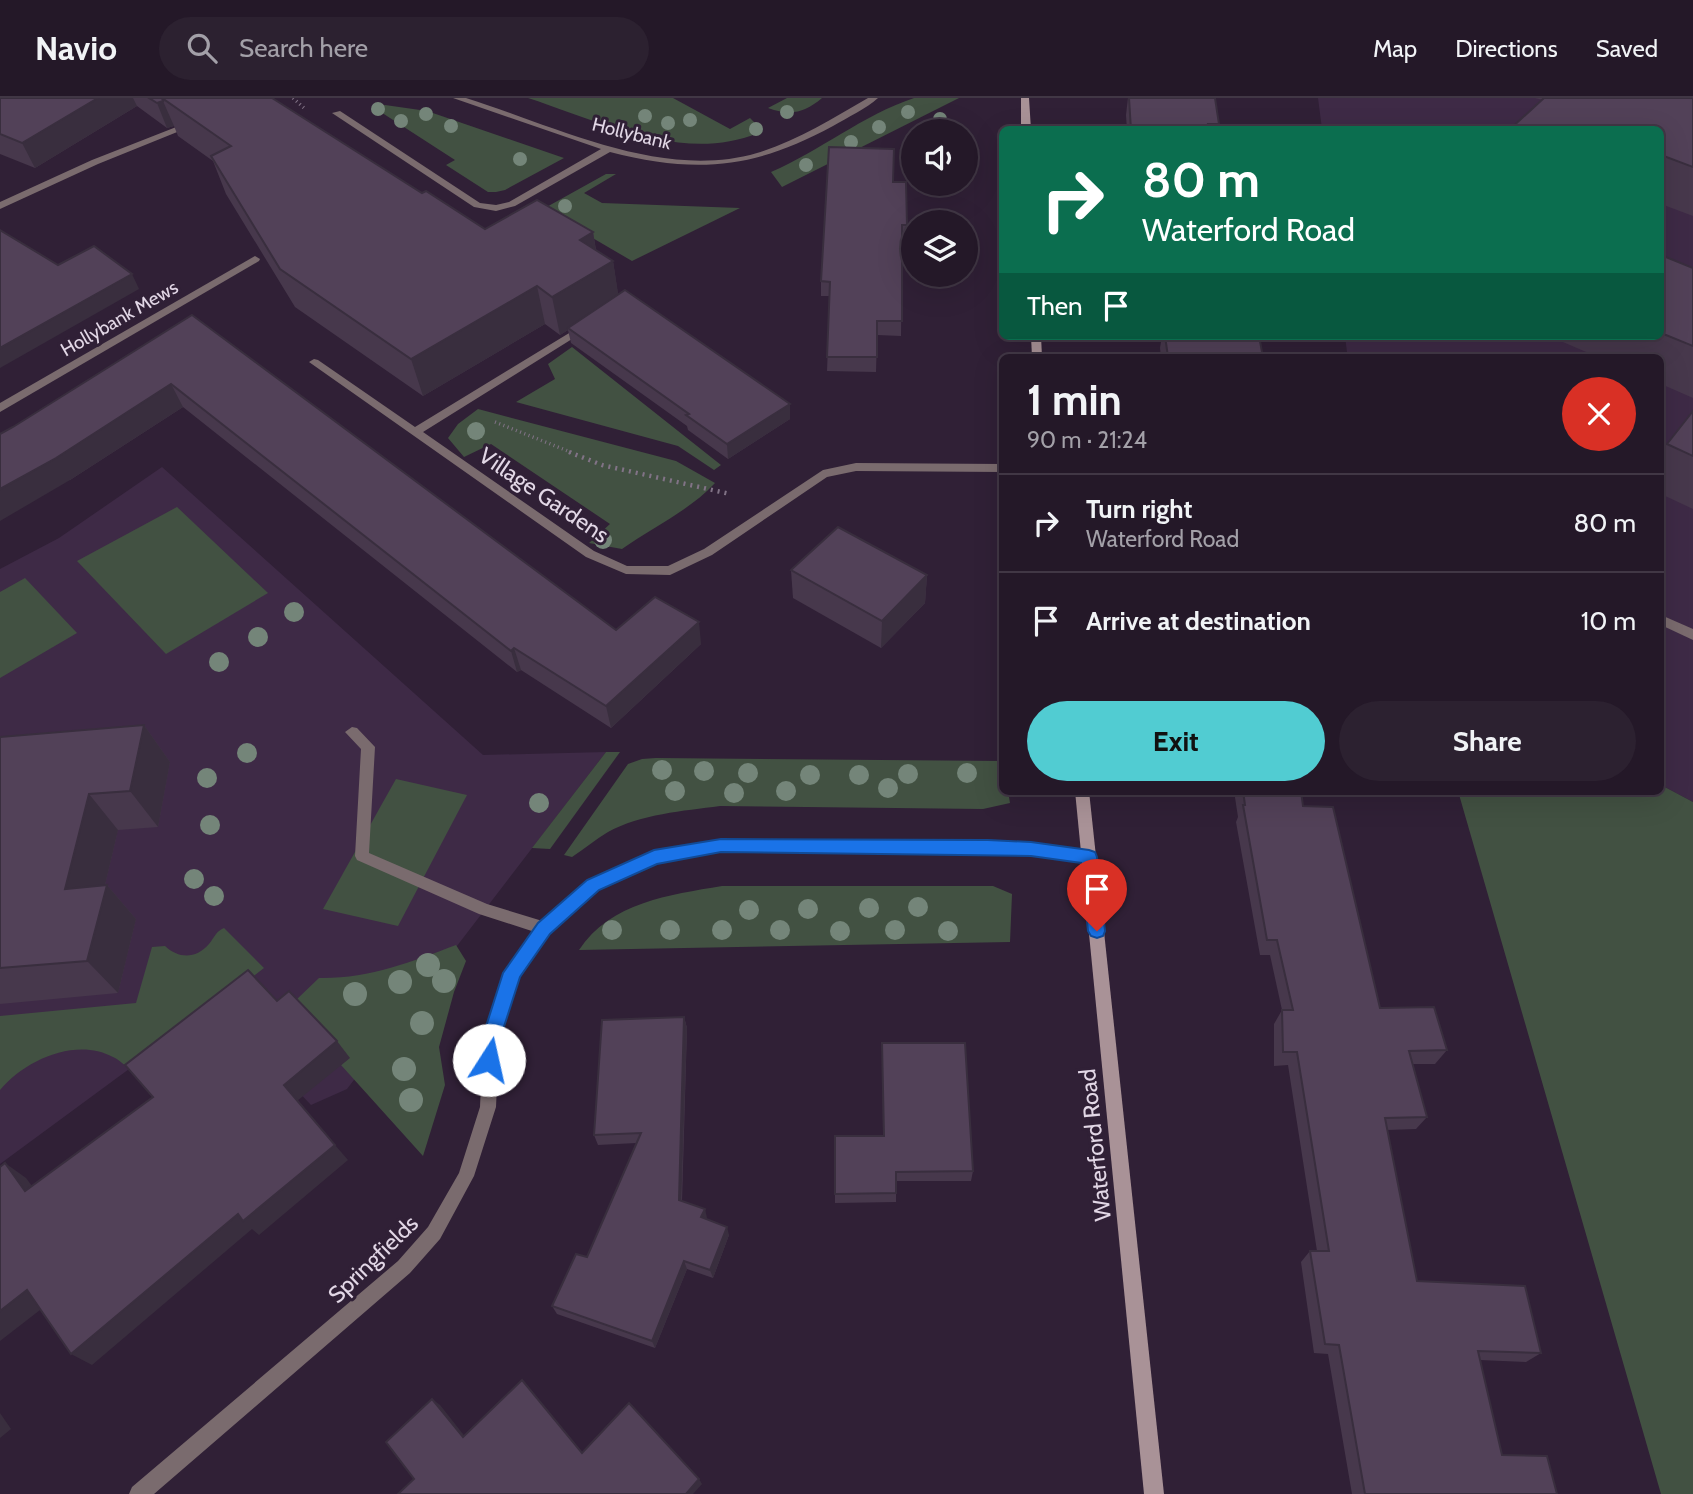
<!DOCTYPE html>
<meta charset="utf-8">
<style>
body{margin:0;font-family:Cabin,sans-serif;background:#2c2130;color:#f1f3f6;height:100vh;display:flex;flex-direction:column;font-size:26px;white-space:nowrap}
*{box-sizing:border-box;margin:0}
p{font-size:23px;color:#a3a0a8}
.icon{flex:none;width:38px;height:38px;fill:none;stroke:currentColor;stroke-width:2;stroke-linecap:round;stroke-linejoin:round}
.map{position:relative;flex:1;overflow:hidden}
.drawer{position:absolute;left:999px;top:256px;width:665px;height:441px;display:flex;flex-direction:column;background:#241828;border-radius:10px;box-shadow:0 7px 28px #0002,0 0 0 2px #413745}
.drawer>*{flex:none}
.banner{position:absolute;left:999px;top:28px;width:665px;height:214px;border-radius:10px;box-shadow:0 7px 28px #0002,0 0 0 2px #413745;background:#0b6e4f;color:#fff;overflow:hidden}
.controls{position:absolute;left:901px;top:21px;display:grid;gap:14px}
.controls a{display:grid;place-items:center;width:77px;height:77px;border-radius:50%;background:#241828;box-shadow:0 7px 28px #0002,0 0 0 2px #413745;font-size:35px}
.pin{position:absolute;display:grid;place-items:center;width:60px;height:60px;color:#fff;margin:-72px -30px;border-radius:50% 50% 50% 0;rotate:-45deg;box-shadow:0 0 7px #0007}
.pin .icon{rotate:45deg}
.me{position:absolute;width:77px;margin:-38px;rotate:10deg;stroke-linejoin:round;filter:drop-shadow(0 0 5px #0008)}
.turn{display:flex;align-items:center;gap:24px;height:147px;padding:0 28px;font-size:32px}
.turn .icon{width:91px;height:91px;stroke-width:2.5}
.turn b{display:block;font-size:49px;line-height:60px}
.then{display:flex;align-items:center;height:66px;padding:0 28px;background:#0003;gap:14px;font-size:26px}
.round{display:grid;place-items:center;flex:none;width:74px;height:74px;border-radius:37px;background:#2c2130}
.summary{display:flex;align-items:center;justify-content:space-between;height:119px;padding:0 28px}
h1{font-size:42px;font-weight:800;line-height:52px}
.button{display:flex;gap:14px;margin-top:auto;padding:14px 28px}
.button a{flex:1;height:80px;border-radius:42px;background:#51ccd2;color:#111;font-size:28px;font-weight:800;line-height:80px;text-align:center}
.button a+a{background:#2c2130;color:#f1f3f6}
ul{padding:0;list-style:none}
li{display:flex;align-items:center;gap:21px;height:98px;padding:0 28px;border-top:2px solid #413745}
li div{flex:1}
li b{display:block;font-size:26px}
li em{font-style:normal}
header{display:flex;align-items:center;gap:42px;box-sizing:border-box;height:98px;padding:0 35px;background:#241828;border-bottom:2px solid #413745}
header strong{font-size:33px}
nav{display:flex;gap:38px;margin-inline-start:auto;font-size:24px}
.search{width:490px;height:63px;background:#2c2130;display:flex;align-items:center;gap:18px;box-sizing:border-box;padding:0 24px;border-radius:38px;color:#a3a0a8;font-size:26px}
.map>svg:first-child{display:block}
.built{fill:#3e2a46}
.green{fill:#425142}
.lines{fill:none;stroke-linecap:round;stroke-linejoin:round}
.path-far1{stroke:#817386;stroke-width:3.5;stroke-dasharray:1 3.5;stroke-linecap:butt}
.path{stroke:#817386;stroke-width:4.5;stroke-dasharray:2 5;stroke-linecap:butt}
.lane{fill:#7a6b6e;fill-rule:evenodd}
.street{fill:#7a6b6e;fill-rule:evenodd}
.secondary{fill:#a99297;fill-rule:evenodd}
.tree{fill:#748579}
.wall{fill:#47384c}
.shaded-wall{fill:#392e3e}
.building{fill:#524158;stroke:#392e3e;stroke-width:2}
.route{fill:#1a73e8;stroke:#114b97;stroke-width:2}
.labels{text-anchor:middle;stroke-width:6;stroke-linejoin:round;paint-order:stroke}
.far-street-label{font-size:19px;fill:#e2d7e6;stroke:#302036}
.street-label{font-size:23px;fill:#e2d7e6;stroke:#302036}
</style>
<header>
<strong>Navio</strong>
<div class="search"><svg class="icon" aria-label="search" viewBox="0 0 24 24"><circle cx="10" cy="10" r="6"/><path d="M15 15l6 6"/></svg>Search here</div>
<nav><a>Map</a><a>Directions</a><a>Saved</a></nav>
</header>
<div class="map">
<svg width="1693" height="1396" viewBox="0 0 1693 1396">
<rect width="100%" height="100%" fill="#302036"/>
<!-- built -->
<g class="built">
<path d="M1318,0H1693V704L1661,687V259H1358L1347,254L1345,238H1661V32L1322,31Z"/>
<path d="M162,369L483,657L606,654L347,991L311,1007L216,907L0,1066V471L59,440Z"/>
</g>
<!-- green -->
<g class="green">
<path d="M528,0H673L730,31L750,20L759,29L758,35C683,66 599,23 528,0Z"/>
<path d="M787,0H822C804,15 791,18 768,10Z"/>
<path d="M914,0H959L782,89L771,74C820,53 863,17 914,0Z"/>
<path d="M385,7L427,13L564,60L505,92L496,94H488L446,67L455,62L373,9Z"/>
<path d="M606,76H616L584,95L602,105L740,110L632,163L543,111Z"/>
<path d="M572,249L721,367L714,372L678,348L516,304L555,281L548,266Z"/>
<path d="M478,311L676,363L715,385C689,413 653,429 622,451L589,445L610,426L491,346L464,359L448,340L458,326Z"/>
<path d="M177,409L268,495L166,556L77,463Z"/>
<path d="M25,480L77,535L0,580V494Z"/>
<path d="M606,654H620L550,751L532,750Z"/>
<path d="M656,660L1003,663V693H1008L1010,705L983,711L720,708C683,713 641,716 608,734C596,741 584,751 572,759L564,757L628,666L642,661Z"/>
<path d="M396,681L467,697L398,828L323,811Z"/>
<path d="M1661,687L1693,704V1396H1661L1458,693H1661Z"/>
<path d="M722,788H993L1012,796L1010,844L579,852C611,804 669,797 722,788Z"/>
<path d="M224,830L264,870L131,972C125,968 120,962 113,959C76,939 25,962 0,992V918L136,905L152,849L165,848C179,861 196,861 209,846C215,839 215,834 224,830Z"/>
<path d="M456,847L466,863L454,894L439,949L445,987L423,1058L341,967L349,960L295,903L319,880C368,881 411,864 456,847Z"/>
</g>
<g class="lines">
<!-- path-far1 -->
<g class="path-far1">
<path d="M293,0L304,10"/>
<path d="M495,324L573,355"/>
</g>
<!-- path -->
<path class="path" d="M569,354L602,367L730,396"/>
<!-- lane -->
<g class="lane">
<path d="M1661,517L1693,531V542L1661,527Z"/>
<path d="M352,629L357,630L375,649L369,755L487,806L549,825L551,830L549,835L544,837L479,816L357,762L355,758L361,651L345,634Z"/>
</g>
<!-- street -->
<g class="street">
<path d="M453,0H466C555,28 662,83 757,55C796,43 832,21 868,0H878C866,11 848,19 833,28C754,71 696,76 610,54L515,108L496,113L474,109L332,15L340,13L480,105L496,107L509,104L601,51Z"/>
<path d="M189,24L197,26L98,66L0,111V104L92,62Z"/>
<path d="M255,158L260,161L259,163L0,314V305Z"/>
<path d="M584,226L588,227V231L423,334L594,453L627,468H668L704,451L823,372L856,365L1003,366V374L856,373L827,379L712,457L670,477L626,476L586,459L309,264L314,261L318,262L415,329Z"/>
<path d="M721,741L988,743L1032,745L1089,753L1094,755L1096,759L1094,763L1089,765L1032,757L988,755L721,753L656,765L598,791L549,835L519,878L499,941L496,1009L474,1078L440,1141L410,1175L154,1396H129L132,1389L398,1163L428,1129L459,1075L480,1009L483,941L507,870L539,825L588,783L654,753Z"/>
</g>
<!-- secondary -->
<g class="secondary">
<path d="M1021,0H1029L1031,32H1021Z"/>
<path d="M1031,238H1041L1042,259H1032Z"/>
<path d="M1075,693H1089L1164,1396H1144Z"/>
</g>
</g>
<!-- trees -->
<g class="tree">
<circle cx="378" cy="11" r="7"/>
<circle cx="787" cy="14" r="7"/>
<circle cx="908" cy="14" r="7"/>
<circle cx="426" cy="16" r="7"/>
<circle cx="645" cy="18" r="7"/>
<circle cx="940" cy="21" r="7"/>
<circle cx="690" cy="22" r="7"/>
<circle cx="401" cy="23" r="7"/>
<circle cx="668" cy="25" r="7"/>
<circle cx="451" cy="28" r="7"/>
<circle cx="879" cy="29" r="7"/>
<circle cx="756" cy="31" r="7"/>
<circle cx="851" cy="44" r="7"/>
<circle cx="520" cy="61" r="7"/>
<circle cx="806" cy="67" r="7"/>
<circle cx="565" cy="108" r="7"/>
<circle cx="476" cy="333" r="9"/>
<circle cx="603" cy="442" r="9"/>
<circle cx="294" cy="514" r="10"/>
<circle cx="258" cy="539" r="10"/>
<circle cx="219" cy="564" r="10"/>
<circle cx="247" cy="655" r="10"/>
<circle cx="662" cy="672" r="10"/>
<circle cx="704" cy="673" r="10"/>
<circle cx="748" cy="675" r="10"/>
<circle cx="967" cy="675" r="10"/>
<circle cx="908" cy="676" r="10"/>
<circle cx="810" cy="677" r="10"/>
<circle cx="859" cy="677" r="10"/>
<circle cx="207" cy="680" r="10"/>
<circle cx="888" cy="690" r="10"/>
<circle cx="675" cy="693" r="10"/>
<circle cx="786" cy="693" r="10"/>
<circle cx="734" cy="695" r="10"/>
<circle cx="539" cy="705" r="10"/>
<circle cx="210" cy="727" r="10"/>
<circle cx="194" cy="781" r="10"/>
<circle cx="214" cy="798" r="10"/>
<circle cx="918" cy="809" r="10"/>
<circle cx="869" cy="810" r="10"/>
<circle cx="808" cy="811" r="10"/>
<circle cx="749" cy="812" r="10"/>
<circle cx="612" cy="832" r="10"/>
<circle cx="670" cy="832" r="10"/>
<circle cx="722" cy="832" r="10"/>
<circle cx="780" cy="832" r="10"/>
<circle cx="895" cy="832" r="10"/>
<circle cx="840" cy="833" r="10"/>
<circle cx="948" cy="833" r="10"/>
<circle cx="428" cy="867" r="12"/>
<circle cx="444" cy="883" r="12"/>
<circle cx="400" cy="884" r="12"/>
<circle cx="355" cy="896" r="12"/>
<circle cx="422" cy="925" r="12"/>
<circle cx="404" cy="971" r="12"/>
<circle cx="411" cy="1002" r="12"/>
</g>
<!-- wall -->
<g class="wall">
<path d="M0,0H272L422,95L485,131L593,134L596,152L613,163L618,197L790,321L728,361L688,332L687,328L571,245L568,232L560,237L545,226L423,298L295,209L226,96L213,63L178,38L174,28L167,30L137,8L35,70L0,56Z"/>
<path d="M1128,0H1215L1219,26L1217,32H1127L1126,17Z"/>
<path d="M1535,0H1693V118L1661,106V32Z"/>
<path d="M893,84L907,127L906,142H902L901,238L877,237L876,274L827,273L830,198H821V183Z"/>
<path d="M1661,157L1693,170V300L1661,286V259H1598L1549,238H1661Z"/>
<path d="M192,217L616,532L701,546L611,630L521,572L517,574L183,309L70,382L13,329Z"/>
<path d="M1162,238H1259L1263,259H1161L1160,250Z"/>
<path d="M1693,313V411L1661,396V355L1667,346Z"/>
<path d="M791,472L927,477L925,505L881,550L793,500Z"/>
<path d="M144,627L170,664L158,729L118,732L105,787H107L136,821L118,895L0,906V639Z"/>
<path d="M1234,693H1301L1303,708L1380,910L1447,952L1435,966H1413L1427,1019L1416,1031L1387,1032L1417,1183L1541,1255L1526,1264L1480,1262L1502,1357L1557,1396H1352L1328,1256L1314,1255L1301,1164L1310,1153H1317L1288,967L1274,968V926L1282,912L1270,857H1260L1236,724L1238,719Z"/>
<path d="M684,919L687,930L682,1103L707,1120V1121L729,1137L713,1180L687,1171L655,1250L557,1216L552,1208L587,1159L636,1045L598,1047L594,1037Z"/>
<path d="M882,945L973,1073L971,1083H896V1104L835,1105V1038H883Z"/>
</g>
<!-- shaded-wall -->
<g class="shaded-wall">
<path d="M98,0H133L137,8L35,70L22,45Z"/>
<path d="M163,3L174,28L167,30L157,5Z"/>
<path d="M593,134L599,172L613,163L619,201L568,230V232L560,237L552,199L580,142Z"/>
<path d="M132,176L139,191L0,270V250Z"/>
<path d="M537,188L545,226L423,298L411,261Z"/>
<path d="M171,286L183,309L70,382L0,423V391Z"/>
<path d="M790,306V321L728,361L727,346Z"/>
<path d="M927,477L925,505L881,550L882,523Z"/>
<path d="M699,524L701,546L611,630L606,608Z"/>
<path d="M514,550L521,572L517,574L511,553Z"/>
<path d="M144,627L170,664L158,729L130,693Z"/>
<path d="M89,696L118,732L96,825L65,791Z"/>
<path d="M107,787L136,821L118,895L87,863Z"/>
<path d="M684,919L687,930L681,1111L679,1102Z"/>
<path d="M337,943L350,960L297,1003L284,987Z"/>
<path d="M335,1047L348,1062L259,1137L252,1131L92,1267L71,1256L238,1116Z"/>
<path d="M5,1065L26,1080L46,1107L25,1093Z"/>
<path d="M705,1111L707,1120L704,1128L701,1119Z"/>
<path d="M727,1129L729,1137L713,1180L710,1172Z"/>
<path d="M684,1163L687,1171L655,1250L652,1243Z"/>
<path d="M27,1192L49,1205L0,1243V1213Z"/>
<path d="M432,1301L440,1307L470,1345L463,1339Z"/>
<path d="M0,1315L11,1331L0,1340Z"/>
<path d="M699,1381L702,1386L693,1396H686Z"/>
</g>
<!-- building -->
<g class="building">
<path d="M0,0H98L22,45L0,36Z"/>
<path d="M149,0H163H162L163,3L157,5Z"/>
<path d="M162,0H272L422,95L426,93L485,131L537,102L593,134L580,142L613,163L552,199L537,188L411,261L280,171L211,58L231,48Z"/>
<path d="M1129,0H1215L1219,26H1208L1209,32H1131Z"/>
<path d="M1544,0H1693V69L1661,57V32H1509Z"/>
<path d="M829,49L894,51L893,84H906L907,127H902V223H877V259H827L830,184L821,183Z"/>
<path d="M0,132L58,167L94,148L132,176L0,250Z"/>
<path d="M1661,157L1693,170V248L1661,235Z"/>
<path d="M625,192L790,306L727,346L686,317L689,316L568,230Z"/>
<path d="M192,217L616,532L655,499L699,524L606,608L514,550L511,553L171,286L56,360L0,391V336L13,329Z"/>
<path d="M1165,238H1259L1263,259H1168Z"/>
<path d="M1693,313V358L1667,346Z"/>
<path d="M838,429L927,477L882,523L791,472Z"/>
<path d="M144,627L130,693L89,696L65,791L107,787L87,863L0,870V639Z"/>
<path d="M1243,693H1301L1303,708L1333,709L1380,910L1434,909L1447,952L1409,953L1427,1019L1385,1020L1417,1183L1525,1188L1541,1255L1478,1253L1502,1357L1547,1358L1557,1396H1365L1339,1247L1325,1246L1310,1153H1329L1297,954H1283L1282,912H1293L1277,842H1267L1243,707H1245Z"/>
<path d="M248,872L277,903L289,893L337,943L284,987L335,1047L243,1123L238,1116L71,1256L27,1192L0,1213V1069L5,1065L25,1093L153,999L125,967Z"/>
<path d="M684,919L679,1102L705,1111L701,1119L727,1129L710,1172L684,1163L652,1243L552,1208L576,1156L587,1159L641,1035L594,1037L602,922Z"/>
<path d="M882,945H965L973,1073L896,1074V1095L835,1096V1038H884Z"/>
<path d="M522,1282L582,1355L629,1305L699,1381L686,1396H398L414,1381L386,1344L432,1301L463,1339Z"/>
</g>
<!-- route -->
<path class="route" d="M721,741L988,742L1031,744L1089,752L1095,754L1097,759L1105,833L1103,838L1097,840L1091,838L1088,833L1081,765L1031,758L721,754L657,766L599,792L550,836L520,879L500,941L496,968L489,970L483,968L480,962L482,941L503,875L538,825L587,782L654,752Z"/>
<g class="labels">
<!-- far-street labels -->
<g class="far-street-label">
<text transform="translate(632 35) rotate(14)" y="7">Hollybank</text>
<text transform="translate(119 220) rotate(-30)" y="7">Hollybank Mews</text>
</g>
<!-- street labels -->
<g class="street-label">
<text transform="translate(544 397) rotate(34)" y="8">Village Gardens</text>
<text transform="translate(1095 1047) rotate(-96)" y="8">Waterford Road</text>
<text transform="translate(373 1161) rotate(-44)" y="8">Springfields</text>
</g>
</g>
</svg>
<div class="controls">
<a><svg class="icon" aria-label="sound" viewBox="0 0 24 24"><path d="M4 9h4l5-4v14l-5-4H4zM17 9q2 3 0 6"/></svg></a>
<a><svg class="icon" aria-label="layers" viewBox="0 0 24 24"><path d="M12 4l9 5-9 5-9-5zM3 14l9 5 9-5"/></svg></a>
</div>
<div class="pin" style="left:1097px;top:833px;background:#d93025"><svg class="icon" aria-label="arrive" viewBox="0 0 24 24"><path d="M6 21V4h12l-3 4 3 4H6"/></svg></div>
<svg class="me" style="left:489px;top:962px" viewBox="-20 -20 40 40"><circle r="19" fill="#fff"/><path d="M0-13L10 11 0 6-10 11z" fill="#1a73e8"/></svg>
<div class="banner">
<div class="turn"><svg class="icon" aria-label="right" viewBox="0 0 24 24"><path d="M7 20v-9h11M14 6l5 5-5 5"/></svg><div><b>80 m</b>Waterford Road</div></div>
<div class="then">Then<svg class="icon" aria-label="arrive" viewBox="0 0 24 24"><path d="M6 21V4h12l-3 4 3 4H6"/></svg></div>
</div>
<section class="drawer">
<div class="summary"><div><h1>1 min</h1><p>90 m · 21:24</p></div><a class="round" style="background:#d93025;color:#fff"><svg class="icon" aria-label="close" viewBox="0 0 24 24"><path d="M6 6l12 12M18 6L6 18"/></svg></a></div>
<ul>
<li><svg class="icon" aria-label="right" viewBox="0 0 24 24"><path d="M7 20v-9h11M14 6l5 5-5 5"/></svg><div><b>Turn right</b><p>Waterford Road</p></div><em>80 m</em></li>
<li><svg class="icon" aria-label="arrive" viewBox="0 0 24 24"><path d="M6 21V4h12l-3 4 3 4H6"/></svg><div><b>Arrive at destination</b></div><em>10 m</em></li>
</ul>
<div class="button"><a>Exit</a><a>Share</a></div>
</section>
</div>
